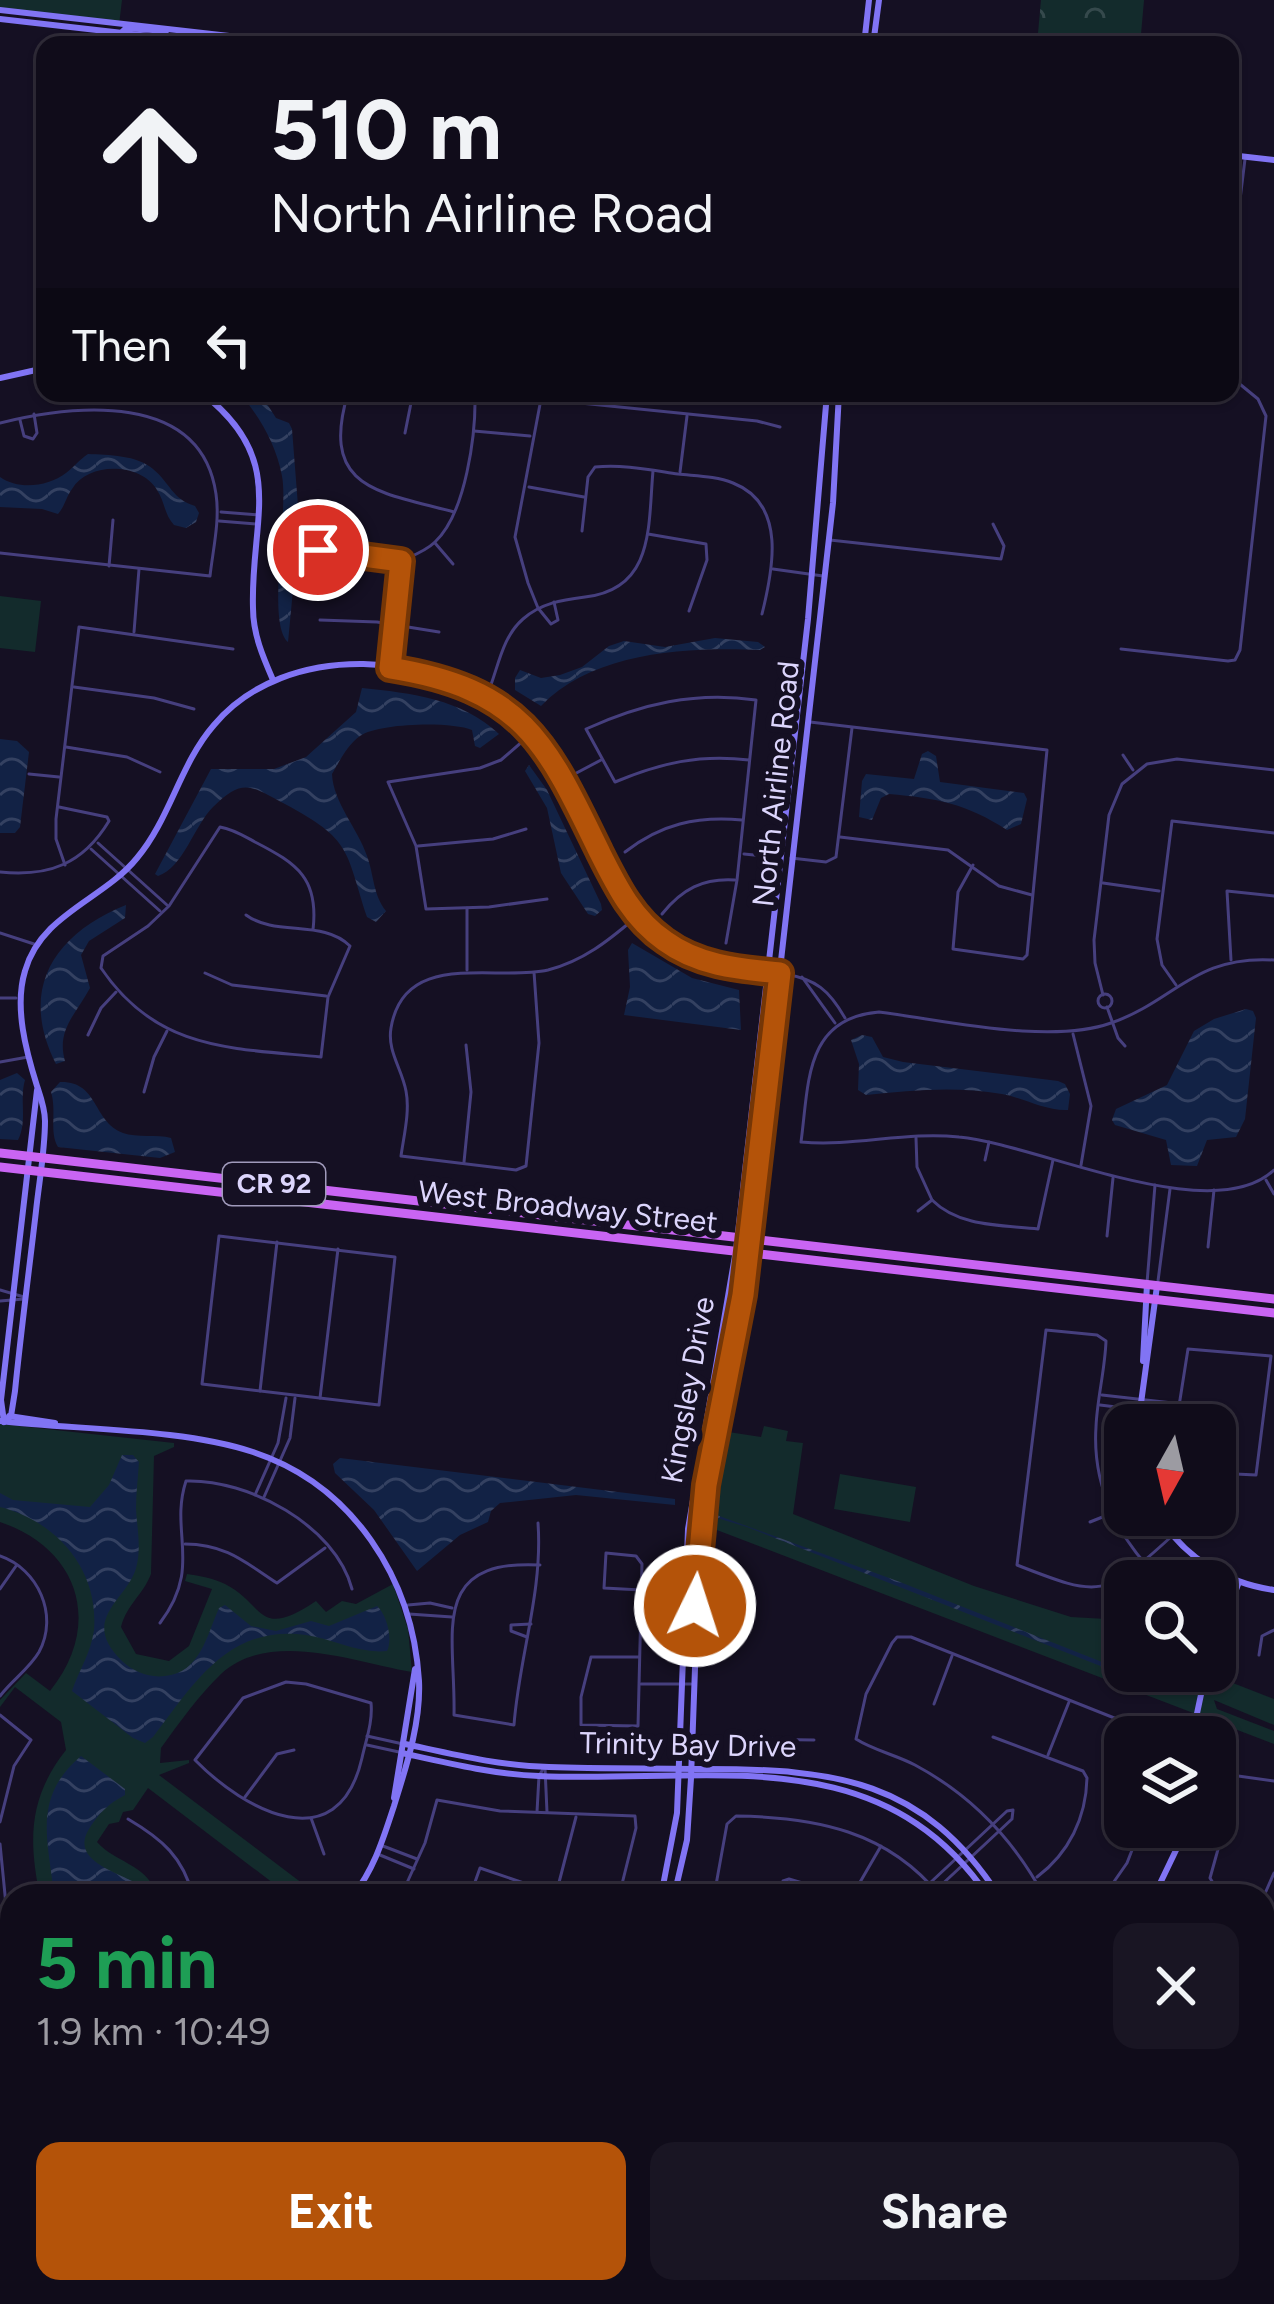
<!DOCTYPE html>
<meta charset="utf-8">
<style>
body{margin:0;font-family:Figtree,sans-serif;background:#191523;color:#f1f3f6;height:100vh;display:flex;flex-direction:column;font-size:45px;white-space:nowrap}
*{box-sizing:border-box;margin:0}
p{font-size:39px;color:#9c9ba2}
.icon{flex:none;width:66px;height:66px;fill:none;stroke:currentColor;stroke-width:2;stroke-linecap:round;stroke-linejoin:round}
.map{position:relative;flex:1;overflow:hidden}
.side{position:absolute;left:0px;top:1884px;width:1275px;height:420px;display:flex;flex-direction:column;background:#100c1a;border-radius:36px 36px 0 0;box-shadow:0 3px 9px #0004,0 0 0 3px #302c39}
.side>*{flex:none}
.top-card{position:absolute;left:36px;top:36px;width:1203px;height:366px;border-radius:24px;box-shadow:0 3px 9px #0004,0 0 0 3px #302c39;background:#100c1a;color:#f1f3f6;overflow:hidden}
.needle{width:78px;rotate:188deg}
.tools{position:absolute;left:1104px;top:1404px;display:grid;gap:24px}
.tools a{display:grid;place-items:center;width:132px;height:132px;border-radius:24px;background:#100c1a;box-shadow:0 3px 9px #0004,0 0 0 3px #302c39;font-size:60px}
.pin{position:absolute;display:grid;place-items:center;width:102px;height:102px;color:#fff;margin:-51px;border:6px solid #fff;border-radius:50%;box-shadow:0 3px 12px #0007}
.me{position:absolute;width:132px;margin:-66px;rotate:4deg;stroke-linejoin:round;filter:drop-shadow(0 0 9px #0008)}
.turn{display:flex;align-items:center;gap:42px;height:252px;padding:0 36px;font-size:54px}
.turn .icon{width:156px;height:156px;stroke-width:2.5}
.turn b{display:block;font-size:84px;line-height:102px}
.then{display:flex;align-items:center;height:114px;padding:0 36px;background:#0003;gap:24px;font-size:45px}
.round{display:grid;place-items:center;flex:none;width:126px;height:126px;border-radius:24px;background:#191523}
.summary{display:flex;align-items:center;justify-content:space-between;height:204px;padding:0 36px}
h1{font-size:72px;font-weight:700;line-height:90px;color:#1e9e55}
.button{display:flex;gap:24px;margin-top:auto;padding:24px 36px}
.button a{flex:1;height:138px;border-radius:24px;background:#b45309;color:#fff;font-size:48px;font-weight:700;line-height:138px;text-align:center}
.button a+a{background:#191523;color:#f1f3f6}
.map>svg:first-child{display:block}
.green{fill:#132b2c}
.forest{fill:url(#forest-crowns)}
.water{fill:url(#water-waves)}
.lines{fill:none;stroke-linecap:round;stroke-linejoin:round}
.street{stroke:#463f7e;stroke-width:3}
.secondary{stroke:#8174f4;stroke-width:6}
.primary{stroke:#c965f3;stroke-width:9}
.route-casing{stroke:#753606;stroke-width:30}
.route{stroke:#b45309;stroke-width:21}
.labels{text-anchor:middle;stroke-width:12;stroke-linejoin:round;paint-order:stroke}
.shield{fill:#151023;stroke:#a09abb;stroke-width:3}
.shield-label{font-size:27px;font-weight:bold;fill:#dcd5fc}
.street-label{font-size:30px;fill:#dcd5fc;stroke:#151023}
</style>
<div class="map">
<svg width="1274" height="2304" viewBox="0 0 1274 2304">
<defs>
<pattern id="forest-crowns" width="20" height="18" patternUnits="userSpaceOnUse" patternTransform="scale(3)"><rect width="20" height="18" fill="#132b2c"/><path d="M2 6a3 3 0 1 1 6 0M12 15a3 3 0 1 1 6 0" fill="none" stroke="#35494c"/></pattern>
<pattern id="water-waves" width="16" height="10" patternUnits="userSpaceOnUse" patternTransform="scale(3)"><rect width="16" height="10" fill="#122245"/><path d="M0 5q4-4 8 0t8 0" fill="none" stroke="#344161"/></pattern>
</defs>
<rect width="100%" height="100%" fill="#151023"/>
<!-- green -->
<g class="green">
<path d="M0,0H122L119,25L0,11Z"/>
<path d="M0,596L41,601L35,652L0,648Z"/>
<path d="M0,1424L174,1443V1447L154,1456L151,1574C143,1595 127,1604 121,1627L136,1654L169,1661L189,1646L212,1589L185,1581L187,1574C200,1576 213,1578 225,1584C265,1604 257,1641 316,1601L326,1612L342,1601L356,1604L393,1584L408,1629L412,1672C354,1662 270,1629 221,1674C199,1695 179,1723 161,1748L160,1763L189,1760V1763L159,1775L319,1896H290L148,1788L133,1810L123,1812L119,1822L109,1824L97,1842C116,1863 143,1863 156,1891L147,1896H40C28,1839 29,1797 66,1750L61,1722L15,1687L0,1707V1700L26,1673L50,1691C103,1625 80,1549 0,1522Z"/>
<path d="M764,1426L788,1431L786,1441L803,1443L793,1514L974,1586L1071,1617L1124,1620L1125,1671H1202L1274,1699V1725L1214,1700L1217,1709L1274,1731V1744L709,1527L722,1431L761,1437Z"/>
<path d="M840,1474L916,1487L910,1522L834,1509Z"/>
</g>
<!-- forest -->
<path class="forest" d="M1041,0H1144L1140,45H1037Z"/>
<!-- water -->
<g class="water">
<path d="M240,393H260L276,418L289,423L292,429L298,506L292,540L295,569L288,642C266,623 289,512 282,476C276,444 260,418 240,393Z"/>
<path d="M88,454C108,455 137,455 153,469C170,483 172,499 195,506L199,513L196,522L186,528L174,525C164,514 165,502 157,490C141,463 89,461 72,489C66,497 65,506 58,514L42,509L0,507V477C18,490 48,487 66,473C74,467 79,460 88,454Z"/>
<path d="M715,638L758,642L765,647L760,650C688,647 594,651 541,706L515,690V678L520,670L541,678L560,675L582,667L609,646L624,641L665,647Z"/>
<path d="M362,688C411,693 462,699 499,734L480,748L475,746L472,730C451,721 378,723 360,736C348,744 339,762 332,774C333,802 358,829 367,856C374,875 373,895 386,911L376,922L367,917C345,849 352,840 285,804C251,786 243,777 213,807C194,826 183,868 158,876L155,874L211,769H274L306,757L356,712Z"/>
<path d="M0,739L17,741L29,752L20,827L15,833H0Z"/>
<path d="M928,751L936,756L940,782L1024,793L1027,799L1021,824L1007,830C967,804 937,798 889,794L881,798L872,820L859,817L862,781L866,774L914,779L922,754Z"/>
<path d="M529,765L547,790L601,904L602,910L595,916L588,914L561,873L547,808L525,771Z"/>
<path d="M126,905L125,918L89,941L81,955L90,988C76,1014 56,1030 65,1061L56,1064C18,989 54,934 126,905Z"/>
<path d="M632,943L692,978L739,990L741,1030L624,1015L630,987L628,950Z"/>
<path d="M1246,1009L1253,1011L1256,1018L1245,1119L1236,1137L1207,1140L1197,1166L1171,1165L1166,1140L1115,1125L1112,1120L1116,1109L1167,1085L1194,1031L1214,1019Z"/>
<path d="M862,1035L872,1037L883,1057L903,1062L1058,1081L1065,1084L1070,1094L1068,1110C1045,1111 1024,1098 1002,1094C957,1086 911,1090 866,1095L858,1090L859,1064L851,1040Z"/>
<path d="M17,1073L25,1080C19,1100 28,1121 18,1140L0,1139V1080Z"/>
<path d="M60,1082C99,1081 92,1121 123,1133C136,1138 157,1134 171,1138L175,1152L160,1158L58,1147C49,1132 57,1111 51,1092Z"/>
<path d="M122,1455H133L139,1462C138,1478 136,1493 136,1509C137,1527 141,1546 137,1564C131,1599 77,1617 122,1661C134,1672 149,1678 165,1676C200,1673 207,1635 219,1608L225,1605L251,1626L276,1631L311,1621L329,1626L377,1606C387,1615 393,1639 387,1651C359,1654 333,1639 306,1635C228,1624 193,1685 153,1737L145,1743L133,1738L72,1691C79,1670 91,1653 94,1630C99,1569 56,1521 0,1507V1493L13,1500L90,1507L109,1485Z"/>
<path d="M340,1458L675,1499V1505L576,1495L500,1503L491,1511L488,1522L460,1535L417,1571L374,1510L335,1473L333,1464Z"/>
<path d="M711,1513L900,1582L1183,1694L1174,1695L747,1527L717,1518Z"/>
<path d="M81,1756L125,1789V1795C108,1804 99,1813 89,1829C71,1858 110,1870 132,1881L135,1886L128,1896H54C49,1842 31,1798 81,1756Z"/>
<path d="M1263,2181L1274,2184V2304H1193L1196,2292H1263Z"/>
</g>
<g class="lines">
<!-- street -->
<g class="street">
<path d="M1230,281L1245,159"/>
<path d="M348,393C319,490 380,492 454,512"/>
<path d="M20,420L24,436L33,439L37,433L34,414"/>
<path d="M0,423C73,405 201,390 216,494C220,521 213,549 210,576L0,553"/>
<path d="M474,431L530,436"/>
<path d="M405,433L413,393"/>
<path d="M680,472L687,416"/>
<path d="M529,487L584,497"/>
<path d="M221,512L259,515"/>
<path d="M219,521L257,524"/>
<path d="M582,531L588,477L595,467C622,464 651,470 678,474C696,476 716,476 733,483C787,504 773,570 762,614"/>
<path d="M648,534L706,544L707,560L689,611"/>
<path d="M830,540L1001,559L1004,546L993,524"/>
<path d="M435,543L453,564"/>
<path d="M318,550L399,561"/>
<path d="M401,561C412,556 426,551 435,542C466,513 476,434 475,393"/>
<path d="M109,566L113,520"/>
<path d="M773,569L823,576"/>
<path d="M554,602L558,620L551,624L538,608L528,583L515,537L541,399L757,421L780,427"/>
<path d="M320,620L377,622L439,632"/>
<path d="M134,632L139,569"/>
<path d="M1121,649L1228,661L1235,660L1240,650L1266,416L1258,399L1230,376"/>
<path d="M381,661L391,625"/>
<path d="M391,666L401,563"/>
<path d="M74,687L154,698L194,709"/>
<path d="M487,695C498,670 501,638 523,619C541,603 562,600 585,597C655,589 648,525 653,471"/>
<path d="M810,722L1047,750L1027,955L1023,959L953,949L958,892L973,865"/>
<path d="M531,734L501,760L480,768L388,782L416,846L426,909L489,907L547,899"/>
<path d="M66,747L127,757L160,772"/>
<path d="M1123,755L1133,770"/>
<path d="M29,774L59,777"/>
<path d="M567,778L601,760"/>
<path d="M840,837L948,850L999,886L1032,895"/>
<path d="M98,843L167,905"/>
<path d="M418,846L493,839L526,829"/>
<path d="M91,849L160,911"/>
<path d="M625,852C661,824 696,816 742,820"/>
<path d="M744,854L782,858"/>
<path d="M791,858L826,862L836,857L852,728"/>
<path d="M65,865L56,839V819L79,627L233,649"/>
<path d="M0,872C49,877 83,864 109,821L107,817L59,807"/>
<path d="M1103,883L1159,891"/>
<path d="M467,908V970"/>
<path d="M662,914C682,889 703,878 735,880"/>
<path d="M246,915C276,937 323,919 350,946L328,997L321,1057C231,1048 157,1051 101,968L103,956L148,926L169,906L220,827C233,829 244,836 255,842C298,864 319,879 313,930"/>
<path d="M0,933L34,944"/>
<path d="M726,943L737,880L756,700C695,691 641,704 586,729L615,782C661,763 699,754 749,760"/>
<path d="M1231,960L1227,891L1274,896"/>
<path d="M1274,960C1194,955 1175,1001 1111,1023C1049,1045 944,1020 879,1012C804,1018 809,1084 801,1142C854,1147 906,1131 959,1137C1037,1144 1212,1229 1274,1170"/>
<path d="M534,972L539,1043L526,1166L516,1170L401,1156C404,1135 410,1111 406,1091C402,1069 387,1051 391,1028C404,949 494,982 548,970C583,961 608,941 635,918"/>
<path d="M205,973L232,985L326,996"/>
<path d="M784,974C816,979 829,990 845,1018"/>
<path d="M802,977L835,1023"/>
<path d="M1176,985L1162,965L1157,939L1172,821L1274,833"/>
<circle cx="1105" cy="1001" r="7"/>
<path d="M1103,995L1095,963L1094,940L1109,815L1122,784L1147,764L1177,759L1274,770"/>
<path d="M0,998H16"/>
<path d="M1107,1007L1118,1038L1125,1046"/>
<path d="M1073,1034L1091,1106L1081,1165"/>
<path d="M88,1035L101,1008L116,992"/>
<path d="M0,1062L28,1057"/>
<path d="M144,1092L154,1057L167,1031"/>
<path d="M916,1138L917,1167L932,1200L918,1211"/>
<path d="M985,1160L989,1142"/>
<path d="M464,1162L471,1092L466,1045"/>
<path d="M1266,1180L1274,1194"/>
<path d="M932,1200C959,1227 1001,1225 1038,1229L1053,1160"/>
<path d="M219,1236L395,1257L379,1405L202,1384Z"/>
<path d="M1107,1236L1113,1178"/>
<path d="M1208,1247L1214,1190"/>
<path d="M1158,1281L1170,1189"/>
<path d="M1147,1283L1155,1185"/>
<path d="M0,1290L24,1297"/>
<path d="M0,1301L24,1299"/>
<path d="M260,1391L277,1242"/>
<path d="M1102,1395L1199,1406L1204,1410"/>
<path d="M320,1398L338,1249"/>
<path d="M1100,1405L1197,1417L1204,1412"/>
<path d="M1176,1425L1188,1349L1271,1356L1256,1475L1215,1473"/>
<path d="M255,1495L278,1443L286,1398"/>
<path d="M264,1497L290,1438L295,1398"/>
<path d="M1090,1522L1110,1514"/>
<path d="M538,1523C543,1592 519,1657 514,1725L454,1715C456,1635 427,1559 540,1565"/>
<path d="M185,1544C226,1544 246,1563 277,1583L325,1548"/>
<path d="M0,1556C38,1569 59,1615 39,1652C29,1669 12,1680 0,1696"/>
<path d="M1162,1581C1119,1541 1092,1487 1096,1427C1097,1399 1105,1370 1106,1341L1097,1335L1046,1330L1017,1565C1101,1598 1104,1598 1172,1536"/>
<path d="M0,1589L16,1566"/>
<path d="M408,1605L430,1603L452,1608"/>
<path d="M409,1614L452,1617"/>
<path d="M160,1623C203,1566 169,1533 186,1481C248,1479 335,1525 352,1589"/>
<path d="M527,1637L511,1631V1625L531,1624"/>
<path d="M1259,1655L1262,1636L1274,1630"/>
<path d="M639,1657H591L581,1697V1725L638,1726L642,1564L636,1556L606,1553L604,1588L641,1590"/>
<path d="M286,1682L306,1684L371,1703C373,1721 366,1740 362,1758C338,1862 244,1810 195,1760L243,1698Z"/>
<path d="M641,1684H691"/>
<path d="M934,1704L952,1656"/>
<path d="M0,1715L31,1740L14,1766L0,1822"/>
<path d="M367,1736L403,1744"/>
<path d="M993,1737L1083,1771L1087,1778C1086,1818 1069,1853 1037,1877"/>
<path d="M745,1739L814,1740"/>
<path d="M367,1745L399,1752"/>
<path d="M1048,1755L1069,1702"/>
<path d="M545,1768L547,1812"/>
<path d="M1231,1775L1274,1781"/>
<path d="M245,1797L277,1754L294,1750"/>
<path d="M537,1812L539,1776L543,1769"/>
<path d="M311,1818L324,1854"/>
<path d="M128,1819C162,1839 183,1857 193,1896"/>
<path d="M0,1844L6,1905L0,1942"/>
<path d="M383,1846L417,1859"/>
<path d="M380,1855L414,1869"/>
<path d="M931,1882L1007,1811L1013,1810L1012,1819L937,1889"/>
<path d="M556,1894L576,1817"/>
<path d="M401,1896L425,1843L437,1800L500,1811L635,1816L636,1828L619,1896"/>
<path d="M470,1896L480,1868L556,1894"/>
<path d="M714,1896L727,1824L736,1816C815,1817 888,1831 940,1896"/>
<path d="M778,1896L783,1881L789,1879L846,1896"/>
<path d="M852,1896L881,1846"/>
<path d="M1044,1896C1014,1840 971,1795 915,1765C896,1755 873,1750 856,1739L866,1694L892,1643L897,1637H911L1147,1731L1151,1737"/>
<path d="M1104,1896L1127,1863L1141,1827"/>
<path d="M1232,1896L1216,1888L1210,1878L1222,1835L1234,1748"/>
<path d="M1263,1898L1274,1873"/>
<path d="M1263,1911L1274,1915"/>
<path d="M1263,1976L1274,1981"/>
<path d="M0,1990L2,1992"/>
<path d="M1263,2119L1269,2121L1274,2116"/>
<path d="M85,2292L89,2304"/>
<path d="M295,2292L294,2296L314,2304"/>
<path d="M429,2292L433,2294"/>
<path d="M590,2292L592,2304"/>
<path d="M892,2292L909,2304"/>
<path d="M94,2304L145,2292"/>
<path d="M415,2304L421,2292"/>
<path d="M498,2304L499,2292"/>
<path d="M747,2304L758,2292"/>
<path d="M929,2304L938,2292"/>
<path d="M1007,2304L1013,2298"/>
<path d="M1082,2304L1086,2292"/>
<path d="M1148,2304L1151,2292"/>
</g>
<!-- secondary -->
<g class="secondary">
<path d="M0,10L309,45"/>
<path d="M0,19L228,45"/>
<path d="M122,32L126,28L166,31"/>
<path d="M864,45L869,0"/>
<path d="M873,45L879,0"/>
<path d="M1230,155L1274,160"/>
<path d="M0,378L45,368"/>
<path d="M202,393C289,460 250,519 253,608C253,634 263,657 273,680"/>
<path d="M1143,1361L1147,1284"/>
<path d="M9,1416L55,1423"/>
<path d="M0,1421C76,1430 181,1428 253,1452C353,1485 413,1579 419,1681C421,1723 406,1767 394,1806C383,1839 375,1867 353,1896"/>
<path d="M4,1422L11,1416L15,1391C21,1331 29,1271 36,1211C39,1182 45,1151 45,1121C45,1109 41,1098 37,1086C26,1051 14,1007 25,971C41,914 103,900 137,858C170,819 180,764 214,725C286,639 439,650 519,720C545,742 561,770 575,801C631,917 641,959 780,973"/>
<path d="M4,1422L1,1400L37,1090"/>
<path d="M1138,1425L1157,1286"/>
<path d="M1158,1515C1184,1557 1225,1583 1274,1590"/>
<path d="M1215,1644L1239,1582"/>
<path d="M1192,1737L1206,1671"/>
<path d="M405,1744C452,1754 500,1766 549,1767C601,1769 653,1768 705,1769C835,1769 923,1779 999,1896"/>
<path d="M402,1753C447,1763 492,1774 539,1776C705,1784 879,1736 988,1896"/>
<path d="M394,1798L415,1669"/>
<path d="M661,1896L677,1813L688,1529L736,1250L808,619L827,393"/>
<path d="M674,1896L687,1840L691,1778L700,1531L743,1295L833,503L839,393"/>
<path d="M1154,1896L1178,1846L1183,1827"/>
<path d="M1263,2161L1274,2164"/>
<path d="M540,2292L541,2304"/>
<path d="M552,2292V2304"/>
<path d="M252,2304L253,2292"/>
<path d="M259,2304L260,2292"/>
<path d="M798,2304L805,2292"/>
</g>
<!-- primary -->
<g class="primary">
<path d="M0,1153L1274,1299"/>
<path d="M0,1167L1274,1313"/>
</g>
</g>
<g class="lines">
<!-- route casing -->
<g class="route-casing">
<path id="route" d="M318,550L401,561L390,668C522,689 546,741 600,853C617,887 633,919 665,941C699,966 740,969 780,973L743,1295L706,1485L695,1606"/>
</g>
<!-- route -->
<use href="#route" class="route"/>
</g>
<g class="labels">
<!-- shield labels -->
<rect class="shield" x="223" y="1163" width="102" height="42" rx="9"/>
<g class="shield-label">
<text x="274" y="1193">CR 92</text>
</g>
<!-- street labels -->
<g class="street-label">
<text transform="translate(776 784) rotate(-84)" y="10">North Airline Road</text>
<text transform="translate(568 1207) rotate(6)" y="10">West Broadway Street</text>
<text transform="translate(688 1390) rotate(-80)" y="10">Kingsley Drive</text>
<text transform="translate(688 1745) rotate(1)" y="10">Trinity Bay Drive</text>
</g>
</g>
</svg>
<div class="tools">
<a><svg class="needle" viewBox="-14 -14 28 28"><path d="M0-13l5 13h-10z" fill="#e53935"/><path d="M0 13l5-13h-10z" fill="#9c9ba2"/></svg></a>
<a><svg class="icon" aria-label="search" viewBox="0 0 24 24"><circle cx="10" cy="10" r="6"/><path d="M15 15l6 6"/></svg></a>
<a><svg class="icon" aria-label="layers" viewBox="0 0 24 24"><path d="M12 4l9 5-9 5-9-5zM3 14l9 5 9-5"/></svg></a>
</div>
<div class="pin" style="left:318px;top:550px;background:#d93025"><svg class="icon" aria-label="arrive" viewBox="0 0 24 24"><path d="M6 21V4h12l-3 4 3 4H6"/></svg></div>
<svg class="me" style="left:695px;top:1606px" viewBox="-20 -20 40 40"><circle r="17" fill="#b45309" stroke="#fff" stroke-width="3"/><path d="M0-11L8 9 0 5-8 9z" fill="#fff"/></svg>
<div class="top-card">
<div class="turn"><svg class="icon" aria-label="ahead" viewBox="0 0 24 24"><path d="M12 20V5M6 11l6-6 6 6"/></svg><div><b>510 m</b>North Airline Road</div></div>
<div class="then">Then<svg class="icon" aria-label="left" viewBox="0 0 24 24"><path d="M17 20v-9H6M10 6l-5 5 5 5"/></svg></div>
</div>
<section class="side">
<div class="summary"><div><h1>5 min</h1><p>1.9 km · 10:49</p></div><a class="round"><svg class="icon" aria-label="close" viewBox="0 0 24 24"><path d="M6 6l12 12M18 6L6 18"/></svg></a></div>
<div class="button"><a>Exit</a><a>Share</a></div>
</section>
</div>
